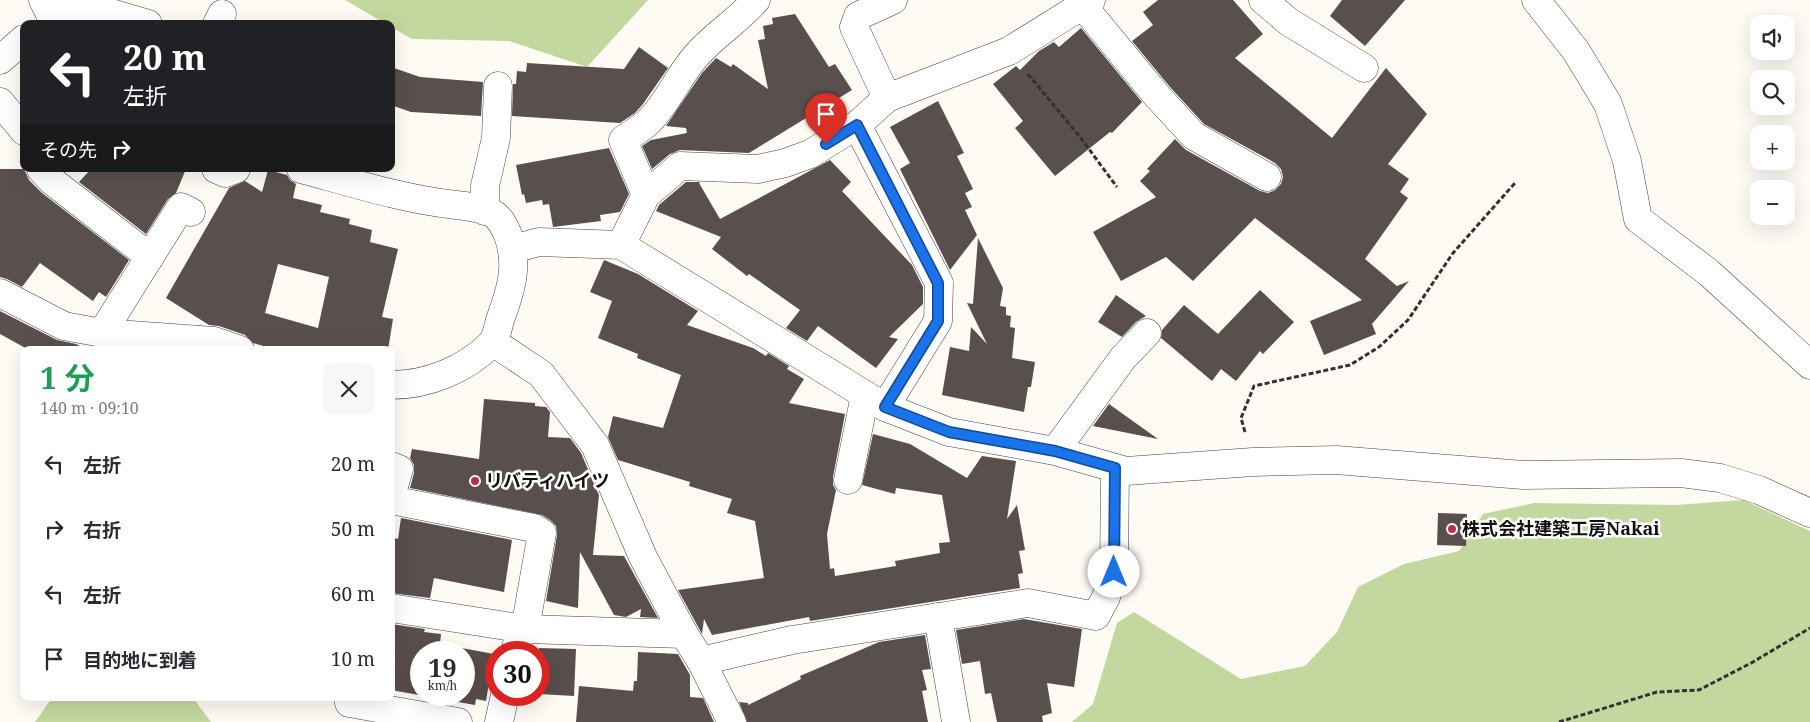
<!DOCTYPE html>
<html lang="ja">
<meta charset="utf-8">
<style>
body{margin:0;font-family:"Noto Serif","Noto Sans JP",serif;background:#f7f7f7;color:#2b2b33;height:100vh;display:flex;flex-direction:column;font-size:19px;white-space:nowrap}
*{box-sizing:border-box;margin:0}
p{font-size:16px;color:#7c7c81}
.icon{flex:none;width:28px;height:28px;fill:none;stroke:currentColor;stroke-width:2;stroke-linecap:round;stroke-linejoin:round}
.map{position:relative;flex:1;overflow:hidden}
.details{position:absolute;left:20px;top:346px;width:375px;height:355px;display:flex;flex-direction:column;background:#fff;border-radius:10px;box-shadow:0 5px 20px #0002}
.details>*{flex:none}
.top-card{position:absolute;left:20px;top:20px;width:375px;height:152px;border-radius:10px;box-shadow:0 5px 20px #0002;background:#202124;color:#fff;overflow:hidden}
.buttons{position:absolute;left:1750px;top:15px;display:grid;gap:10px}
.buttons a{display:grid;place-items:center;width:45px;height:45px;border-radius:10px;background:#fff;box-shadow:0 5px 20px #0002;font-size:25px}
.speed{position:absolute;left:410px;top:641px;display:flex;gap:10px;font-size:25px;font-weight:700;text-align:center}
.speed>*{display:grid;place-content:center;width:65px;height:65px;border-radius:50%;background:#fff;box-shadow:0 5px 20px #0002;line-height:1}
.speed small{font-size:12px;font-weight:400}
.speed .limit{border:8px solid #d22;background:#fff;color:#111}
.pin{position:absolute;display:grid;place-items:center;width:42px;height:42px;color:#fff;margin:-51px -21px;border-radius:50% 50% 50% 0;rotate:-45deg;box-shadow:0 0 5px #0007}
.pin .icon{rotate:45deg}
.me{position:absolute;width:55px;margin:-28px;rotate:0deg;stroke-linejoin:round;filter:drop-shadow(0 0 4px #0008)}
.turn{display:flex;align-items:center;gap:18px;height:105px;padding:0 20px;font-size:22px}
.turn .icon{width:65px;height:65px;stroke-width:2.5}
.turn b{display:block;font-size:35px;line-height:42px}
.then{display:flex;align-items:center;height:48px;padding:0 20px;background:#0003;gap:10px;font-size:19px}
.round{display:grid;place-items:center;flex:none;width:52px;height:52px;border-radius:10px;background:#f7f7f7}
.overview{display:flex;align-items:center;justify-content:space-between;height:85px;padding:0 20px}
h1{font-size:30px;font-weight:700;line-height:38px;color:#1e9e55}
ul{padding:0;list-style:none}
li{display:flex;align-items:center;gap:15px;height:65px;padding:0 20px}
li div{flex:1}
li b{display:block;font-size:19px}
li em{font-style:normal}
.map>svg:first-child{display:block}
.forest{fill:#c3d89e}
.building{fill:#594f4d;fill-rule:evenodd}
.lines{fill:none;stroke-linecap:round;stroke-linejoin:round}
.minor-casing{stroke:#434343;stroke-width:29}
.path{stroke:#323232;stroke-width:3;stroke-dasharray:5 2.5;stroke-linecap:butt}
.minor{stroke:#fff;stroke-width:28}
.route-casing{stroke:#114b97;stroke-width:12}
.route{stroke:#1a73e8;stroke-width:9}
.poi-dot{fill:#bb2d4f;stroke:#fff;stroke-width:2}
.labels{text-anchor:middle;stroke-width:5;stroke-linejoin:round;paint-order:stroke}
.poi-label{font-size:18px;font-weight:bold;fill:#101010;stroke:#fff;text-anchor:start}
</style>
<div class="map">
<svg width="1810" height="722" viewBox="0 0 1810 722">
<rect width="100%" height="100%" fill="#fefaf4"/>
<!-- forest -->
<g class="forest">
<path d="M345,0H648L587,67L509,41L412,39L391,27V24H386Z"/>
<path d="M1744,500L1810,531V722H1072L1093,704L1117,623L1134,612L1241,679L1305,666L1337,632L1358,587L1404,564L1459,551L1483,514L1534,503L1676,505Z"/>
<path d="M52,698H193L211,722H35Z"/>
</g>
<!-- building -->
<g class="building">
<path d="M1158,0H1233L1263,34L1235,58L1332,138L1386,68L1427,114L1388,164L1409,179L1400,192L1408,198L1365,259L1397,286L1409,281L1372,324L1376,334L1324,355L1310,321L1362,300L1255,218L1193,281L1166,257L1121,281L1093,232L1156,197L1140,181L1150,171L1147,169L1175,139L1186,150L1260,191L1268,193L1275,190L1281,184L1283,177L1281,169L1275,163L1204,124L1170,87L1132,41L1153,25L1143,12Z"/>
<path d="M1342,0H1405L1365,46L1330,16Z"/>
<path d="M795,14L829,67L835,64L852,90L749,153L680,150L670,154L652,169L642,146L651,140L687,133L686,128L666,126L702,73L716,58L731,67L733,64L768,89L758,40L765,39L763,26L773,24L772,18Z"/>
<path d="M1081,28L1142,102L1112,133L1110,132L1055,176L1015,128L1023,121L993,84L1016,66L1020,70L1039,51L1054,42L1059,47Z"/>
<path d="M639,47L668,68L643,104L635,113L620,123L512,116L513,84H516L517,71L526,72L527,63L624,69Z"/>
<path d="M391,67L420,77L483,82L481,116L411,112L391,105Z"/>
<path d="M938,101L964,153L957,156L973,189L965,193L972,207L965,210L977,235L950,270L900,169L910,163L890,127Z"/>
<path d="M609,148L629,194L620,212L600,215L601,221L553,227L549,204L543,205L542,200L526,203L524,194L522,195L516,165Z"/>
<path d="M830,160L851,182L842,191L912,265L923,287V304L889,337L898,339L876,368L818,326L807,341L786,328L800,310L749,274L747,276L712,249L721,237L656,211L659,205L686,182H701L699,183L720,219Z"/>
<path d="M0,169H24L29,180L42,193L129,260L106,297L99,292L93,301L40,263L22,287L7,279L0,277Z"/>
<path d="M91,169H186L176,193L168,199L146,234L79,182Z"/>
<path d="M268,170L287,175L290,180L296,184L293,198L322,205L320,212L350,219L349,224L372,230L370,242L398,249L382,317L393,319L388,350H277L253,343L245,335L219,326L209,325L166,298L229,188L245,181L262,192ZM278,264L329,277L318,328L265,313Z"/>
<path d="M978,238L1003,288L1000,306L1006,307V315L1011,316L1010,327L1015,328L1012,358L1035,362L1031,387H1028L1024,412L942,395L950,347L969,351L971,327L987,344L967,303L973,304Z"/>
<path d="M604,260L638,274L698,311L687,325L753,348L766,356L768,353L789,366L787,369L804,379L789,403L845,414L833,477V485L836,490L827,534L830,569L834,568L835,576L896,566L895,561L940,553L939,543L950,542L942,495L896,488L895,494L862,485L873,434L910,444L967,478L982,456L1016,461L1007,519L1017,505L1025,550L1019,551L1023,573L1018,574L1020,588L810,621L809,617L712,635L704,619L702,634L678,590L764,578L755,521L727,513L732,499L689,486L690,482L618,460L608,437L613,416L663,428L681,375L637,358L638,354L598,338L612,301L590,292Z"/>
<path d="M1260,290L1294,322L1263,354L1260,351L1236,381L1221,369L1212,381L1161,338L1162,330L1184,305L1218,334Z"/>
<path d="M1116,295L1146,316L1136,322L1122,337L1098,322Z"/>
<path d="M0,311L57,340L76,344L87,350H29L0,334Z"/>
<path d="M484,399L535,403V406L546,407L550,412L548,437L570,438L581,453L599,495L593,555L624,556L658,618L640,617L641,609L626,617L614,615L580,552L578,608L546,601L557,535L556,526L550,520L542,515L410,488L414,473V465L410,458L412,449L479,459Z"/>
<path d="M1109,404L1158,439L1093,426Z"/>
<path d="M1438,513L1467,514L1466,546L1437,545Z"/>
<path d="M401,518L512,540L504,592L434,578L430,598L391,593V537L398,539Z"/>
<path d="M1024,619L1082,629L1074,687L1047,683L1052,713L1042,716L1043,722H997L991,693L985,694L980,661L962,664L956,630Z"/>
<path d="M391,624L425,629L424,632L441,634L440,644L494,654L486,701L476,699L475,705L391,690ZM421,652H464V695H421Z"/>
<path d="M925,635L931,669L922,670L927,690L922,691L928,722H747L739,702L748,703V705L801,679L800,676L879,642Z"/>
<path d="M539,648L576,649L574,696L539,694Z"/>
<path d="M638,652L678,654L690,675V697L703,698L714,722H576L579,686L633,691L634,681H637Z"/>
</g>
<g class="lines">
<!-- minor casing -->
<g class="minor-casing">
<g id="minor">
<path d="M43,0L55,24"/>
<path d="M59,0L74,8L101,10L148,24"/>
<path d="M1263,0L1289,22L1364,68"/>
<path d="M1536,0L1576,51L1608,104L1627,161L1638,219L1708,272L1810,365"/>
<path d="M1083,6L1158,97L1194,136L1267,177"/>
<path d="M217,24L222,14"/>
<path d="M0,60L24,39"/>
<path d="M887,98L854,27L858,16L893,0"/>
<path d="M0,102L24,131"/>
<path d="M857,125L939,283L938,321L885,407"/>
<path d="M41,169L52,181L150,257"/>
<path d="M216,169L225,173L236,169"/>
<path d="M301,169C353,183 403,199 456,205C466,206 489,209 496,216C502,221 505,228 508,235C519,266 511,290 500,320C498,327 496,339 491,344C465,370 427,385 391,385"/>
<path d="M646,195L623,140C631,134 641,129 648,122C668,103 678,76 696,56C714,35 738,21 756,0"/>
<path d="M485,211V186L496,138L498,86"/>
<path d="M621,245L646,195L680,166L758,169L785,163L810,154L857,125L887,98L1009,51L1091,0"/>
<path d="M513,249L539,242L621,245L885,407L949,432L1055,451L1126,471L1253,462L1336,460L1523,475L1681,473L1720,478L1759,490L1810,513"/>
<path d="M0,293L64,326L102,333L214,341L240,350"/>
<path d="M102,333L181,207L191,212"/>
<path d="M493,342L541,374L595,445L643,557L684,634L701,661L732,722"/>
<path d="M1055,451L1123,358L1147,333"/>
<path d="M391,466L399,469L393,489L396,501L534,528L542,533L525,629"/>
<path d="M848,480L865,395"/>
<path d="M391,608L525,629L684,634"/>
<path d="M938,617L956,722"/>
<path d="M515,652L521,628"/>
<path d="M701,661L792,640L1028,603L1096,616L1106,597L1114,572L1115,468"/>
<path d="M349,703L458,722"/>
<path d="M499,722L505,695"/>
</g>
</g>
<!-- path -->
<g class="path">
<path d="M1028,74L1080,137L1117,187"/>
<path d="M1245,432L1241,418L1254,386L1350,365L1379,347L1408,320L1453,253L1515,183"/>
<path d="M1559,722L1657,692L1699,690L1753,662L1810,628"/>
</g>
<!-- minor -->
<use href="#minor" class="minor"/>
</g>
<g class="lines">
<!-- route casing -->
<g class="route-casing">
<path id="route" d="M826,144L857,125L938,283V321L885,407L949,432L1055,451L1115,468L1114,572"/>
</g>
<!-- route -->
<use href="#route" class="route"/>
</g>
<!-- markers -->
<g class="poi-dot">
<circle cx="475" cy="481" r="5"/>
<circle cx="1452" cy="529" r="5"/>
</g>
<g class="labels">
<!-- poi labels -->
<g class="poi-label">
<text x="485" y="487">リバティハイツ</text>
<text x="1462" y="535">株式会社建築工房Nakai</text>
</g>
</g>
</svg>
<div class="buttons">
<a><svg class="icon" aria-label="sound" viewBox="0 0 24 24"><path d="M4 9h4l5-4v14l-5-4H4zM17 9q2 3 0 6"/></svg></a>
<a><svg class="icon" aria-label="search" viewBox="0 0 24 24"><circle cx="10" cy="10" r="6"/><path d="M15 15l6 6"/></svg></a>
<a>+</a>
<a>−</a>
</div>
<div class="speed"><div>19<small>km/h</small></div><div class="limit">30</div></div>
<div class="pin" style="left:826px;top:144px;background:#d93025"><svg class="icon" aria-label="arrive" viewBox="0 0 24 24"><path d="M6 21V4h12l-3 4 3 4H6"/></svg></div>
<svg class="me" style="left:1114px;top:572px" viewBox="-20 -20 40 40"><circle r="19" fill="#fff"/><path d="M0-13L10 11 0 6-10 11z" fill="#1a73e8"/></svg>
<div class="top-card">
<div class="turn"><svg class="icon" aria-label="left" viewBox="0 0 24 24"><path d="M17 20v-9H6M10 6l-5 5 5 5"/></svg><div><b>20 m</b>左折</div></div>
<div class="then">その先<svg class="icon" aria-label="right" viewBox="0 0 24 24"><path d="M7 20v-9h11M14 6l5 5-5 5"/></svg></div>
</div>
<section class="details">
<div class="overview"><div><h1>1 分</h1><p>140 m · 09:10</p></div><a class="round"><svg class="icon" aria-label="close" viewBox="0 0 24 24"><path d="M6 6l12 12M18 6L6 18"/></svg></a></div>
<ul>
<li><svg class="icon" aria-label="left" viewBox="0 0 24 24"><path d="M17 20v-9H6M10 6l-5 5 5 5"/></svg><div><b>左折</b></div><em>20 m</em></li>
<li><svg class="icon" aria-label="right" viewBox="0 0 24 24"><path d="M7 20v-9h11M14 6l5 5-5 5"/></svg><div><b>右折</b></div><em>50 m</em></li>
<li><svg class="icon" aria-label="left" viewBox="0 0 24 24"><path d="M17 20v-9H6M10 6l-5 5 5 5"/></svg><div><b>左折</b></div><em>60 m</em></li>
<li><svg class="icon" aria-label="arrive" viewBox="0 0 24 24"><path d="M6 21V4h12l-3 4 3 4H6"/></svg><div><b>目的地に到着</b></div><em>10 m</em></li>
</ul>
</section>
</div>
